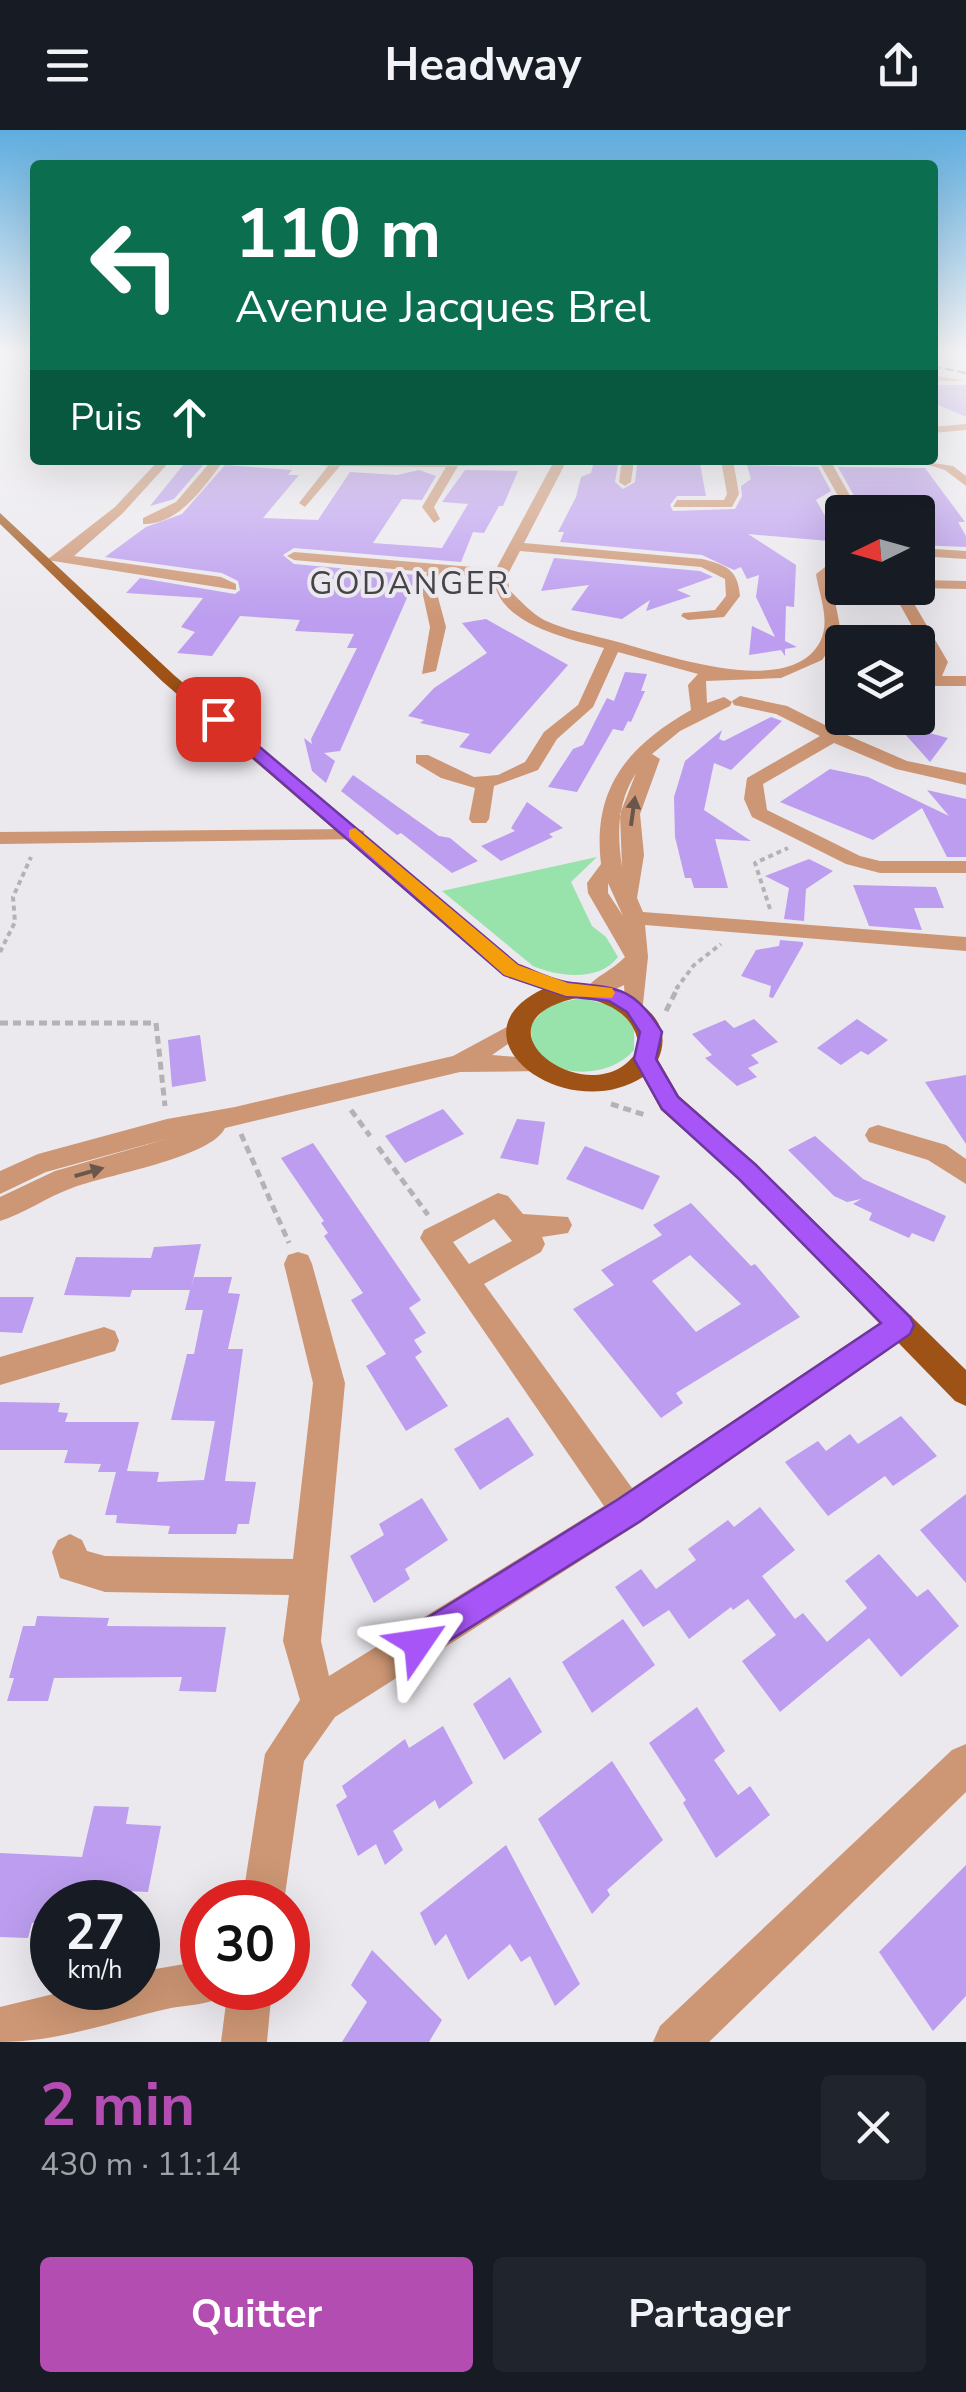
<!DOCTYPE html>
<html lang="fr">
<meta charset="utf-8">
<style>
body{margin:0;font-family:"Nunito Sans",sans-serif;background:#20242c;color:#f1f3f6;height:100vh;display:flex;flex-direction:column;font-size:38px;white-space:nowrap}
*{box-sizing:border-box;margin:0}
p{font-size:32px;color:#9ea1a6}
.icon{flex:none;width:55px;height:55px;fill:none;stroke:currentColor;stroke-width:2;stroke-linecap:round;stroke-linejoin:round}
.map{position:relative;height:1912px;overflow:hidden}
.details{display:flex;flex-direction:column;background:#171b24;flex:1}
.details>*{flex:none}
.top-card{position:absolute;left:30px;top:30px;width:908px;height:305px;border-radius:10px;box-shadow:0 10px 40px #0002;background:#0b6e4f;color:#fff;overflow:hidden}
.needle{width:65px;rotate:265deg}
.buttons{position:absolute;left:825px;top:365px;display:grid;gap:20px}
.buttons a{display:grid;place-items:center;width:110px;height:110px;border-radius:10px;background:#171b24;box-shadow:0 10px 40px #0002;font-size:50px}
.speed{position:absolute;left:30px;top:1750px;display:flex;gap:20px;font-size:50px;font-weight:700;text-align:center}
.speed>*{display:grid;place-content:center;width:130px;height:130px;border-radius:50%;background:#171b24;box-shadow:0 10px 40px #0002;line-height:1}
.speed small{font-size:25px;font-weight:400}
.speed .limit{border:15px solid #d22;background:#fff;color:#111}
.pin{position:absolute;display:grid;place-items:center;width:85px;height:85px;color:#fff;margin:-42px;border-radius:20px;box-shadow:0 5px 15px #0006}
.me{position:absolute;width:110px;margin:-55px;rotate:58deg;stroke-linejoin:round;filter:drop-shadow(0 0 8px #0008)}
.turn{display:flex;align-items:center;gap:35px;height:210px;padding:0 40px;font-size:45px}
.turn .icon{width:130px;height:130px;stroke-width:2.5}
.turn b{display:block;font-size:70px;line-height:85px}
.then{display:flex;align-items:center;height:95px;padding:0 40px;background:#0003;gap:20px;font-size:38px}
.round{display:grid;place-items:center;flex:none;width:105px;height:105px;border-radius:10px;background:#20242c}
.summary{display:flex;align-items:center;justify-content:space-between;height:170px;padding:0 40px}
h1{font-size:60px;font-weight:700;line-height:75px;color:#b44db1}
.primary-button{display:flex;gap:20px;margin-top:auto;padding:20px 40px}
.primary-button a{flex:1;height:115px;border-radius:10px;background:#b44db1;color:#fff;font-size:40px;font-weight:700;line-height:115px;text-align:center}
.primary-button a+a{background:#20242c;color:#f1f3f6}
header{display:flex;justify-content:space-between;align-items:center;height:130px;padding:0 40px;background:#171b24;font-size:45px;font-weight:700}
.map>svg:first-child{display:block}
.green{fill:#98e2ac}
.building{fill:#bc9def;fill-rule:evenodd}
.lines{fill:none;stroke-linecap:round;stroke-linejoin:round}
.path-far1{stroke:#b4b2b6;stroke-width:4;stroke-dasharray:5 4;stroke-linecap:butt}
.path{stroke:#b4b2b6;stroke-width:5;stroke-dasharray:8 5;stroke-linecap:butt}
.minor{fill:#cd9674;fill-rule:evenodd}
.major{fill:#9e5215;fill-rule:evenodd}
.rail{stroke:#525154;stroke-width:2.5;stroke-dasharray:9 4;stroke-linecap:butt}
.oneway{fill:#6a574c}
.route{fill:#a855f7;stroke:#6d37a1;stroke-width:2.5}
.slow{fill:#f59e0b}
.labels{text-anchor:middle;stroke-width:8;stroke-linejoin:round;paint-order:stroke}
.far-quarter-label{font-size:32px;letter-spacing:2.5px;fill:#464448;stroke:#ebe9ee}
</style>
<header><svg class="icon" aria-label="menu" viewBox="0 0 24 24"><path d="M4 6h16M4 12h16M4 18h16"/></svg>Headway<svg class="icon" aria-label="share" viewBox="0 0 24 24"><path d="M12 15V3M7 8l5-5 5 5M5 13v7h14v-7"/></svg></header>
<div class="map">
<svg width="966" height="1912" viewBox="0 0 966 1912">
<rect width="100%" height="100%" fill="#ebe9ee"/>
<!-- green -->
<g class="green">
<path d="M597,727L571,752L592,796L606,807L618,827C599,852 559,847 533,836L442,761Z"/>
<path d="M581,868L613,876L634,896V920C606,954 527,950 531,894L549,875Z"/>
</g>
<!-- building -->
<g class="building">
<path d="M932,255H966V287L932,272Z"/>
<path d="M594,332L618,334L615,352L623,359L635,352L637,335L700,334L706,366H677L670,375L673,381L735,379L742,366L741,356L751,349L747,335L818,337L831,361L816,370L840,412L748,404L796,435L794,477L786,476L785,511L797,517L785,519V526L781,520L749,525L752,496L775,507L756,467L759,445L747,449L741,437L734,440L702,425L560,412L564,402H558L576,367L581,347L591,343Z"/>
<path d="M184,334L203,335L174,369L150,376Z"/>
<path d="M225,335L292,340L288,345H299L263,388L318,390L350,342L397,345L419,340L436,346L422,370L402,369L373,413L442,418L468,374L442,372L465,340L518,341L503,376H499L484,403L473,402L461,432L294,418L283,425L294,434L417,445L340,621L324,623L335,631L326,653L312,641L304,608L312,614L311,609L357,518H347L354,504L295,501L300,490L240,486L212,526L177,523L195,502L181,497L203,468L126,463L140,448L235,464L240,460L238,451L222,443L105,427L146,397L182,384Z"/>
<path d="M838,337L925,338L965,392H958L966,406V417L918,415V382L862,380Z"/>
<path d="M554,428L700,441L713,447L677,460L691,466L646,481L650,470L622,489L571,480L589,455L541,461Z"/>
<path d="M486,489L568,535L490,624L459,617L470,604L420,593L424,590L408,586L434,558L487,523L462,493Z"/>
<path d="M625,542L647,544L641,561H645L631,592L628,591L623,601L613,599L577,662L548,657L573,619L583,615L607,568L614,571Z"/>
<path d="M771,587L782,591L731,640L714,633L704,680L751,711L715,709L728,758H694L691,748H685L675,707L674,667L685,631L722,600L719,609L724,611Z"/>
<path d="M896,594L948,608L930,632Z"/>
<path d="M830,639L868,647L949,686L927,660L966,669V727H947L922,678L873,710L780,672Z"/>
<path d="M353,645L439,706L450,708L478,731L452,743L401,703L397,705L341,661Z"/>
<path d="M527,672L563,698L549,704L553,707L501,731L481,716L515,701L511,698Z"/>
<path d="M809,729L833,741L806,759L804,791L784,789L789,758L765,746Z"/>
<path d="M853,755L936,757L944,778H914L922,800L869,796Z"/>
<path d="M780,810L803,812V815L773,868L769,867L771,856L741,846L756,820L779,816Z"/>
<path d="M754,889L778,912L751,925L759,933L748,938L757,947L737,956L705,928L712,925L692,904L725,890L734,898Z"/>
<path d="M857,889L888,910L868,925L861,921L841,935L817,918Z"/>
<path d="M200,905L206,951L172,957L168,910Z"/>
<path d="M966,945V1014L925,952Z"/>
<path d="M443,979L464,1004L405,1033L385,1006Z"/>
<path d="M517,989L545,992L538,1035L500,1028Z"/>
<path d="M815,1006L863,1049L946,1086L934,1112L912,1103L909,1108L869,1090L872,1083L853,1074L861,1069L847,1072L834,1066L788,1020Z"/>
<path d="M313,1013L421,1170L409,1178L426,1203L414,1210L422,1222L415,1227L448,1276L406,1301L366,1236L386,1224L351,1170L363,1163L324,1106L328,1103L321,1093L324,1091L281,1028Z"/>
<path d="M585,1016L660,1046L643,1080L566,1049Z"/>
<path d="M691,1073L751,1136L755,1134L800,1187L676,1263L683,1273L661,1288L573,1179L614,1155L601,1140L662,1105L653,1095ZM690,1125L741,1174L696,1202L652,1151Z"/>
<path d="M201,1114L191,1159L194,1147H232L228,1163L240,1164L228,1219H243L225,1351L256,1352L249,1394H238L236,1404H168L170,1396L116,1393L117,1385H105L116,1342H98L101,1334L64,1333L68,1320H0V1272L60,1273L58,1282L68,1283L65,1292H139L127,1341L159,1342L157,1352L204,1350L215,1291L171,1290L187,1224H194L203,1180H185L190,1160H132L130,1167L64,1165L76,1127L151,1128L154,1117Z"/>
<path d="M0,1167H34L22,1203L0,1202Z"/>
<path d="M901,1286L937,1326L893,1356L885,1346L828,1386L785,1332L818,1311L826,1321L850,1304L858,1314Z"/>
<path d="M508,1287L534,1325L480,1360L454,1319Z"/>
<path d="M966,1364V1453L920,1400Z"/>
<path d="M422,1368L448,1410L405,1439L410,1449L374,1473L350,1426L384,1405L379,1394Z"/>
<path d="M760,1377L795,1420L762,1446L795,1489L803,1483L827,1512L867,1478L845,1451L879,1424L917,1467L928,1459L959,1496L901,1547L869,1508L780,1582L742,1531L776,1505L748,1469L733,1480L731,1477L689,1509L669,1480L643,1497L615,1457L641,1439L656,1459L696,1430L688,1419L728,1390L734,1397Z"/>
<path d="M37,1486L109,1488L107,1496L226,1497L216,1562L179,1561L182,1547L54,1548L48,1571H7L14,1548H9L23,1496H35Z"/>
<path d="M623,1489L655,1535L592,1583L562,1532Z"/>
<path d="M510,1547L542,1602L504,1630L473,1574Z"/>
<path d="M697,1577L725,1621L714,1630L738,1665L750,1656L770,1685L716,1728L683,1673L686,1670L649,1613Z"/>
<path d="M443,1596L473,1653L439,1679L435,1670L393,1701L403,1720L385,1735L376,1714L358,1726L336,1675L347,1667L342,1656L405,1609L409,1618Z"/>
<path d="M612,1631L663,1710L607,1760L610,1765L592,1784L538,1689Z"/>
<path d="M94,1676L129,1677L126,1694L161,1696L148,1762L105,1760L102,1772H50L45,1793H32L28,1808L0,1807V1723L82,1727Z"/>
<path d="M506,1715L580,1854L555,1876L530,1826L521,1832L510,1814L468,1850L446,1804L435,1816L420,1783Z"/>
<path d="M966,1735V1866L933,1901L879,1822Z"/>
<path d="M372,1820L442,1890L429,1912H342L367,1872L351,1855Z"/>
</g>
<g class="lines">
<!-- path-far1 -->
<g class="path-far1">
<path d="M770,779L755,733L788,718"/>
<path d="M0,822L15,792L13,767L31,727"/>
<path d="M676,859L694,835L721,814"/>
</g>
<!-- path -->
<g class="path">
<path d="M666,881L678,857"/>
<path d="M0,893H156L165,976"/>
<path d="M611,974L648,986"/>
<path d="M351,980L370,1006"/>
<path d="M241,1004L289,1113"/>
<path d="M378,1017L428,1085"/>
</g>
<!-- minor -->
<g class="minor">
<path d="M932,245L966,251H932Z"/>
<path d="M966,294V300L932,303V297Z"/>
<path d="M159,330H171L123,383L74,426L221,447L236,454V460L47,430L115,377Z"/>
<path d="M212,330H224C205,356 179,395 143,394V388L176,372Z"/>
<path d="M268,330H567L524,413L702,429C726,435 738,439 740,466L724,487L688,490L681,486L683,483L715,480L726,466L725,449L701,437L520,421L508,444L509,460C520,470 531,483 544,490C567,501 593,505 618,512C663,524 789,570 820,512C831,491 819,465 816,444L842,424V435L830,445L840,497L836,511L822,530L781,548L706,551L707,573L724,567L732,572L730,576L680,601L652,624L660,629L640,684L644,725L637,768L643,782L966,807V821L645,795L648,827L642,883H626L624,855L604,865H588L585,860C595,846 613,840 625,827L588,763L587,753L601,734C592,658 628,616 691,580L688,555L698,544L618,522L593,577L557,609L538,640L494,656L489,689L486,693H472L469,689L475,658L441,648L416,633V625H428L474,647L498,645L525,632L544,602L578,575L604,518C568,509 496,493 494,448L440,443L435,456L446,497L436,541L422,544L430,497L421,456L427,442L294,430L287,426L294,422L496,439L552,335L458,336L434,377L440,389L434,393L422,377L446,337L340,336L305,377L299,373L328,336ZM636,643L620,684L622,737C617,703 617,673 636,643ZM608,753L623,786L608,763Z"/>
<path d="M622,330H634L631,352L625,356L619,352Z"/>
<path d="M721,330H733L739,364L732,377H673L677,370H724L727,364Z"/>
<path d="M765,330H781L775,333Z"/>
<path d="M818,330H830L859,382H847Z"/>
<path d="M912,330L953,336L966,346V356L945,340Z"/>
<path d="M918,418L966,421V429L918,426Z"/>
<path d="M918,450L966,451V459L917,458L909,465L948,532L942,546H966V556H935L918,561V553L925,548L932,532L894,464L901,458H918Z"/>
<path d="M740,566L787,576L833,599L854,588H874L847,605L907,631L966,643V655L896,639L834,613L763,654L767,680L860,726L880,731H966V743H880L846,734L752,687L744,669L747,648L820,606L776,584L734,575L732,571Z"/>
<path d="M357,699L364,701V709L0,714V702Z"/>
<path d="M516,892L528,900L492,925L541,929L544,935L541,941L460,942L225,998C211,1028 105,1045 72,1058C47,1067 25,1083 0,1091V1067L55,1041L170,1008L46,1042L0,1064V1041L38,1024L167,989L235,977L453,926Z"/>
<path d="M878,995L946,1015L966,1029V1054L928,1030L869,1012L865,1005L869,998Z"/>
<path d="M498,1063L508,1066L523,1084L568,1087L572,1095L568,1103L542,1107L545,1114L541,1122L484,1154L632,1358L890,1186L901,1182L912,1186L916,1195L912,1204L640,1393L335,1587L304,1631L284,1772H242L265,1624L300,1570L283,1511L289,1465L105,1462L60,1448L52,1422L58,1410L70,1404L82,1410L87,1421L105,1426L293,1429L313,1253L284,1134L288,1125L298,1122L308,1125L312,1134L345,1253L321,1511L329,1546L604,1376L420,1108L424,1100ZM494,1089L512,1111L469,1134L453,1112Z"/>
<path d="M104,1197L115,1201L119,1211L115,1221L0,1255V1227Z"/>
<path d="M966,1614V1662L709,1912H653L660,1896L952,1620Z"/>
<path d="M202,1831V1858H222L218,1869C202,1875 188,1875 171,1878C113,1891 60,1912 0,1912V1877L78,1858H138V1842Z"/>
<path d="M228,1858H272L267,1912H221Z"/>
</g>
<!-- major -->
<path class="major" d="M0,383L175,546L519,835C535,840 556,852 573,853C611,855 681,878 658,930L679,966L757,1035L966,1240V1276L955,1271L739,1049L661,980L643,947C565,997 445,906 543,859L503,845L163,552L0,394ZM581,867C611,873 636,886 639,918C596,993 457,891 581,867Z"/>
<!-- rail -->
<path class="rail" d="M932,236L966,243"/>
</g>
<!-- one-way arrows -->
<defs><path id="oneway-solid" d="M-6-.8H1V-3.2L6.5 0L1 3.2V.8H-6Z" transform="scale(2.5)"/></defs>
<g class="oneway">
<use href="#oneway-solid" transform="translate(633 681) rotate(-82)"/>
<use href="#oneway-solid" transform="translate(89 1042) rotate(-16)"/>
</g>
<!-- sky -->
<linearGradient id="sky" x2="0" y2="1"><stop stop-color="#5eaddf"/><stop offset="0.45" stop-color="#f6f5f7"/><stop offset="1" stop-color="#f6f5f7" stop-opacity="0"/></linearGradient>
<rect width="966" height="489" fill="url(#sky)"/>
<!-- route -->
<path class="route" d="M212,586H223L518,835C535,841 553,851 571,853C619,858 635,858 662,902L656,929L678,967L756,1035L910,1187L914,1195L910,1204L639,1392L418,1530L406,1525L401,1513L406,1501L617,1370L881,1193L739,1049L662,979L634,929L640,902L627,882L609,871L566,866L504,845L212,592Z"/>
<!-- slow -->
<path class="slow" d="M355,698L518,835L568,853L612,858L615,863L612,868L566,866L504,845L349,707V700Z"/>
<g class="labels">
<!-- far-quarter labels -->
<g class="far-quarter-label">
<text x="410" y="464">GODANGER</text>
</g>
</g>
</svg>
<div class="buttons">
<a><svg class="needle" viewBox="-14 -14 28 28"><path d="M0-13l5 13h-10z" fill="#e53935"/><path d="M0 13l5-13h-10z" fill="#9ea1a6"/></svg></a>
<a><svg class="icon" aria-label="layers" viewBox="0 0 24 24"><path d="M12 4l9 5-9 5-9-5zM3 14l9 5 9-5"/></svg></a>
</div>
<div class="speed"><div>27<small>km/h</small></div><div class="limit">30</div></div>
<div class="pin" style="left:218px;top:589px;background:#d93025"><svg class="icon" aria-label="arrive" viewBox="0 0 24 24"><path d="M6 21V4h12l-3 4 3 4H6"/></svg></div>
<svg class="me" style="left:418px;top:1513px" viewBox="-20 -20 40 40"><path d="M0-17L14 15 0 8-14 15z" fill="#a855f7" stroke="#fff" stroke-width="4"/></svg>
<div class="top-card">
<div class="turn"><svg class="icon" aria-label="left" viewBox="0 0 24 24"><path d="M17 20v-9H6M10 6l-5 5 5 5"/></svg><div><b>110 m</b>Avenue Jacques Brel</div></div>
<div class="then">Puis<svg class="icon" aria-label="ahead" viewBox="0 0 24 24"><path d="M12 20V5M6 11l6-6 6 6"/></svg></div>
</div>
</div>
<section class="details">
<div class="summary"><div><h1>2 min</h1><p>430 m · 11:14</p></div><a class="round"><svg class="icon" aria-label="close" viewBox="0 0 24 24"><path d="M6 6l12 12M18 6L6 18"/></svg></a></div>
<div class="primary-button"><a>Quitter</a><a>Partager</a></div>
</section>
